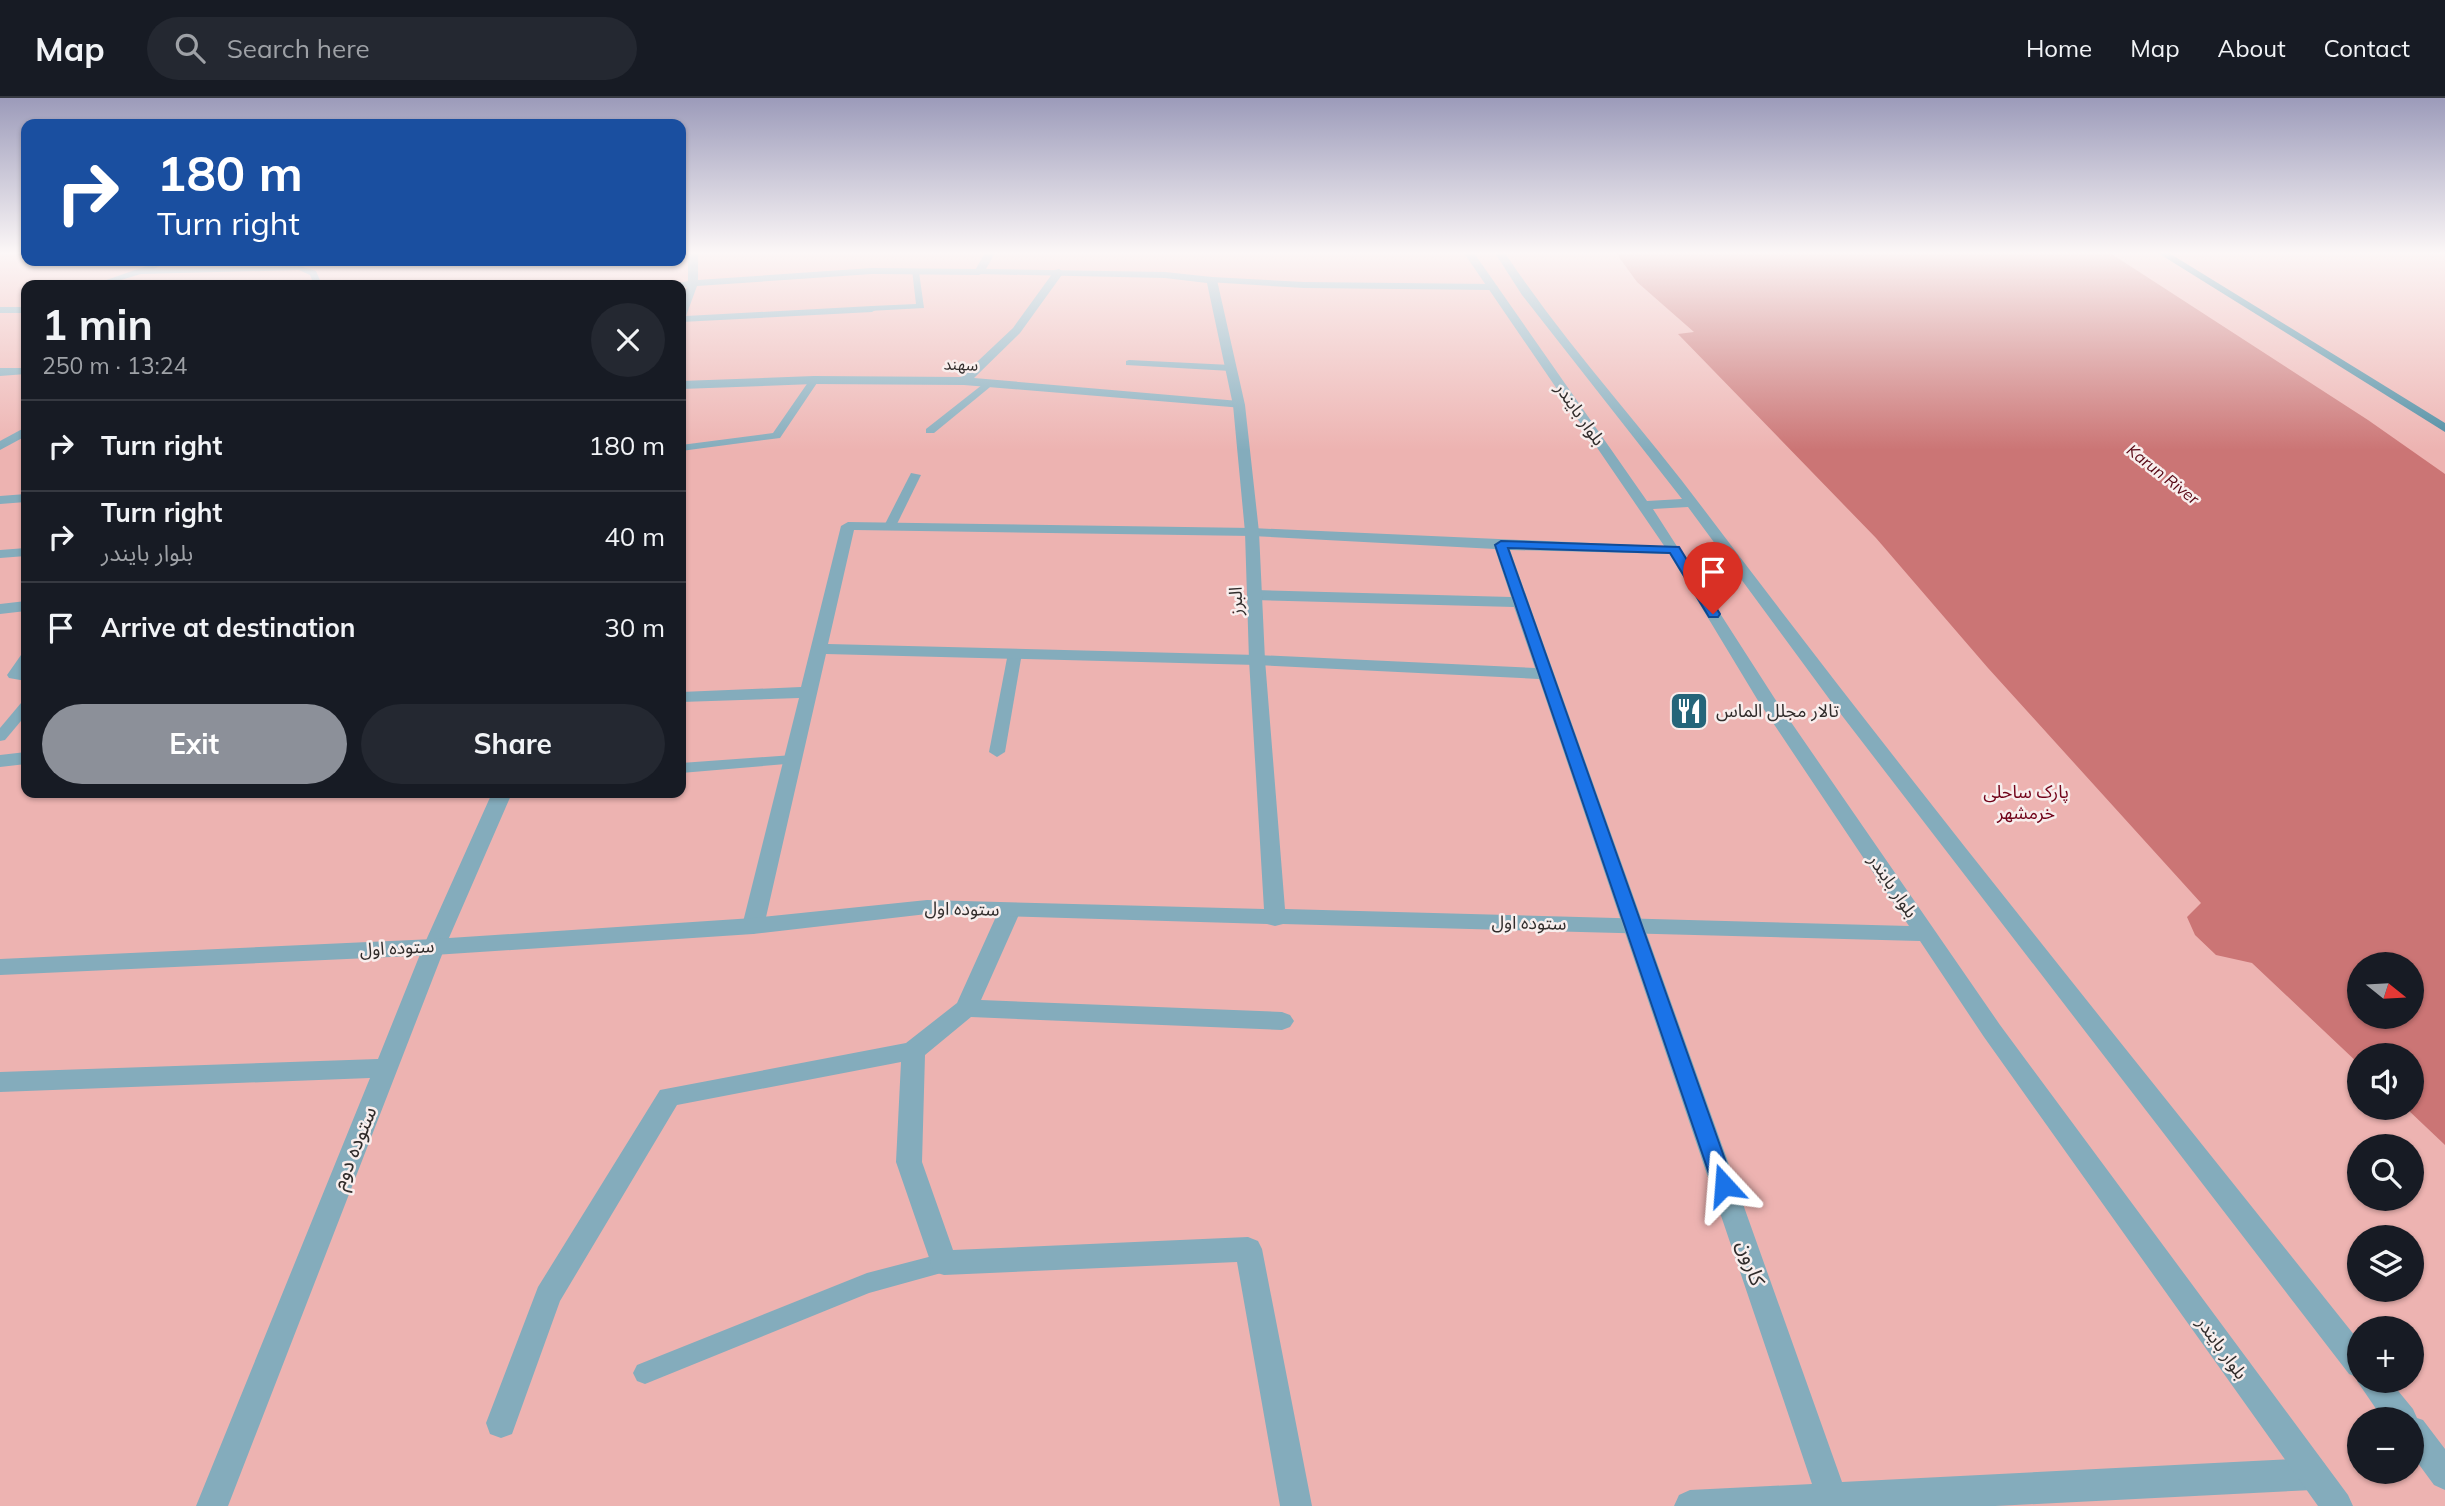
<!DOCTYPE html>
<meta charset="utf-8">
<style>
body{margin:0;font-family:Mulish,"Noto Sans Arabic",sans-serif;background:#242831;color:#f1f3f6;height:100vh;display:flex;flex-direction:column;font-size:26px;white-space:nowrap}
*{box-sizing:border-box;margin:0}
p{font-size:23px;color:#9ea1a6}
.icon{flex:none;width:38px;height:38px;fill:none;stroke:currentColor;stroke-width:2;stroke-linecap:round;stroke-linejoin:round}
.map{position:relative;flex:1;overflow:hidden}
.sheet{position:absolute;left:21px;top:182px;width:665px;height:518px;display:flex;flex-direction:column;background:#171b24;border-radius:14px;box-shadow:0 2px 5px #0004}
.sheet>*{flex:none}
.top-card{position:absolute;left:21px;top:21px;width:665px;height:147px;border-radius:14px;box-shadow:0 2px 5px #0004;background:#1a4fa0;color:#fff;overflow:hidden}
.needle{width:46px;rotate:108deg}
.tools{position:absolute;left:2347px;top:854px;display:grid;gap:14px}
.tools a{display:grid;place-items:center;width:77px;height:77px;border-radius:50%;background:#171b24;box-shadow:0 2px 5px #0004;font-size:35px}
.pin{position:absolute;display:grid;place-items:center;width:60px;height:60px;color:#fff;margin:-72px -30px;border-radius:50% 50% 50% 0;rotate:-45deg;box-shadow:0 0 7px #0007}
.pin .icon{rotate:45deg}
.me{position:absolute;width:77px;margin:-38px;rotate:341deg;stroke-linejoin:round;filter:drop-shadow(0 0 5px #0008)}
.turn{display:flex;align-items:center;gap:24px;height:147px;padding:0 21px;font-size:32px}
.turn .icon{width:91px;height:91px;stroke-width:2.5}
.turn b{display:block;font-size:49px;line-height:60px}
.round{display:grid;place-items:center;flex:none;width:74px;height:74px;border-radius:37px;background:#242831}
.overview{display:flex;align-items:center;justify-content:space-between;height:119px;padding:0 21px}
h1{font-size:42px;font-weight:700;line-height:52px}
.primary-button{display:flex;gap:14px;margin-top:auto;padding:14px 21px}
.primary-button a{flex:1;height:80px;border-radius:42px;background:#8c9099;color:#fff;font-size:28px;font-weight:700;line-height:80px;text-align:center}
.primary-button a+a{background:#242831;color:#f1f3f6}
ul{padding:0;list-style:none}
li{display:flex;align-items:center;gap:21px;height:91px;padding:0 21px;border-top:2px solid #363941}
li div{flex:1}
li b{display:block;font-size:26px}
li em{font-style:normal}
header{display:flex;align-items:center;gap:42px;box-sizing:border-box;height:98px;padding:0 35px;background:#171b24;border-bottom:2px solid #363941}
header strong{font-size:33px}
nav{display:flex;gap:38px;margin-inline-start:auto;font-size:24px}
.search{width:490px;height:63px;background:#242831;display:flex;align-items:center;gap:18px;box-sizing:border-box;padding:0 24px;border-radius:38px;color:#9ea1a6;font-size:26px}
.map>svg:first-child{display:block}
.green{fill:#edb3b1;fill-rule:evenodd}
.water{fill:#cb7575;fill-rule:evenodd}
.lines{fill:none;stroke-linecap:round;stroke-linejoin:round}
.service{fill:#84acbc;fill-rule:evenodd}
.minor{fill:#84acbc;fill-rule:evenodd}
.tertiary{fill:#84acbc;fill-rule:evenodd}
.secondary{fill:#4b8ba1;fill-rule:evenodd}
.route{fill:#1a73e8;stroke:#114b97;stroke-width:2}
.labels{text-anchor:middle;stroke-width:5;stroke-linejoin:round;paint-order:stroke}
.far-street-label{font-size:16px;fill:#302c2b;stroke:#f8eeed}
.far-water-label{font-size:16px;font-style:italic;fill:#560512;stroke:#f8eeed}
.street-label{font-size:18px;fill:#302c2b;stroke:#f8eeed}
.poi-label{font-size:18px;fill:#302c2b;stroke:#f8eeed;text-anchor:start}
.park-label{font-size:18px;fill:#700218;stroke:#f8eeed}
.near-street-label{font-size:21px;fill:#302c2b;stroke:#f8eeed}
</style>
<header>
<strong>Map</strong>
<div class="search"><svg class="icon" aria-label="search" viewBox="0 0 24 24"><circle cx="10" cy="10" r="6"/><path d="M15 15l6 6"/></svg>Search here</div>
<nav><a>Home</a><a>Map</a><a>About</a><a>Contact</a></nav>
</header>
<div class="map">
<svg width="2445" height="1408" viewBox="0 0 2445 1408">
<rect width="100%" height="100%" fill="#f8eeed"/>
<!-- green -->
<path class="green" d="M0,155H26V163H681V155H2445V1408H0ZM26,187H681V695H26ZM2359,866H2412V919H2359ZM2359,957H2412V1010H2359ZM2359,1048H2412V1101H2359ZM2359,1139H2412V1192H2359ZM2359,1230H2412V1283H2359ZM2359,1321H2412V1374H2359Z"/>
<!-- water -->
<path class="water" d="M1616,155H2110L2368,322L2445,376V1047L2406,1010H2412V957H2359V966L2252,865L2216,857L2195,837L2187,819L2201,805L1988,570L1876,440L1678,236L1694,234L1637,184ZM2359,866H2412V919H2359Z"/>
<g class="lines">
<!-- service -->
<g class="service">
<path d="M161,163H171L154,171L300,168L316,173L322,187H314L310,177L299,172L141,176L104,187H92Z"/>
<path d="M912,172L919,174L924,210L869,213V209L872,208L916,206Z"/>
<path d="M1129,262L1231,267L1236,270L1231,273L1126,267V263Z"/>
<path d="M811,280L819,282L780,340L681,353V347L773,335Z"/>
<path d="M987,283L995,285L934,335H926V331Z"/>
<path d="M911,375L921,377L896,428L890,432L886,430L884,428Z"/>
<path d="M1015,551L1022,555L1005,654L997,659L989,654L1008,555Z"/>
<path d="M26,556V569L23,574L26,575V583L9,580L7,577L21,557Z"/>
<path d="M26,604V617L5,642L0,643V630L21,605Z"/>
<path d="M793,657L801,662L798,665L681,675V665Z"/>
<path d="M944,1155L952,1158L955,1165L952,1172L869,1195L645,1286L637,1283L633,1275L637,1267L867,1175Z"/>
</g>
<!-- minor -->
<g class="minor">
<path d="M688,155H698V182L872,170L979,171L984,174L979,177L872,176L697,188L686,218L872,208L877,211L872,214L681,224V204L687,189L670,187L688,183Z"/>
<path d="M1059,171L1064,174L1020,235L974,280L1239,303L1245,307L1243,310L964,287L814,286L681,291V283L814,278L961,279L1013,230L1055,172Z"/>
<path d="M1212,179L1304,184L1493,186L1498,189L1493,192L1304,190L1208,184V180Z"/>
<rect x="0" y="209" width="26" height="6"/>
<path d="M0,270H26V276L0,278Z"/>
<path d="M26,329V338L0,352V343Z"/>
<path d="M26,396V404L0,406V398Z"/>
<path d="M848,424L1252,430L1679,449L1681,452L1674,456L1510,452L1842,1384L2313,1360L2324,1365L2329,1376L2324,1387L2313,1392L1995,1408H1674L1679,1397L1690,1392L1812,1386L1539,581L1257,567L826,556L764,828L761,833L753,836L745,833L742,828L799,600L681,604V594L801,589L841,428ZM854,432L1252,438L1495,451L1511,499L1255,492L1247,497L1255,502L1514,509L1535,570L1257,557L828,546Z"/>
<path d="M26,450V458L0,460V452Z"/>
<path d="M26,503V513L0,516V506Z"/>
<path d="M26,654V666L0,669V657Z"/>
<path d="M492,695H512L445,849L228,1408H196L370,980L0,994V974L378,961L423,849Z"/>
<path d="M1010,805L1017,807L1021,812L981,902L1282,914L1290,917L1294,923L1290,929L1282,932L971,919L925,957L922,1064L953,1152L1248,1139L1258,1143L1262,1151L1312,1408H1280L1237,1164L944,1177L934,1174L896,1064L901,964L677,1007L560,1203L512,1336L501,1340L490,1336L486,1325L538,1189L660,992L906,945L957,905L999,812L1003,807Z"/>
</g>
<!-- tertiary -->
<path class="tertiary" d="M985,155H995L986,171L1165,174L1212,179L1217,182L1245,307L1259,434L1265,562L1285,811L1909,828L1757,601L1667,452L1464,155H1474L1647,403L1682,401L1522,197L1495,155H1505C1565,246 1640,326 1705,413C1917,694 2140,968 2359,1243V1283H2390L2413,1311L2417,1320L2423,1322L2445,1351V1392L2434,1387L2412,1357V1321H2383L2357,1283L2359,1280L2349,1276L1830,602L1688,409L1653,411L1775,601L2000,927L2348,1397L2353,1408H2318L1984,939L1920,843L1283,826L1275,828L1267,826L927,816L753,836L434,857L0,877V861L434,841L753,820L927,802L1264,811L1249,562L1245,434L1233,307L1207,185L1165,180L975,176L974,174Z"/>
<!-- secondary -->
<path class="secondary" d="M2158,155H2169L2445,325V334Z"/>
</g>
<!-- sky -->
<linearGradient id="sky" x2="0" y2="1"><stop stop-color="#9c9bba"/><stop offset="0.44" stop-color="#fcf7f7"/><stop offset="1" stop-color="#fcf7f7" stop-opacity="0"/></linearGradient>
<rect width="2445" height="352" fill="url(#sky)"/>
<!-- route -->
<path class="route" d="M1501,443L1679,449L1720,516L1718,519H1709L1670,455L1508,450L1734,1087L1731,1093L1724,1096L1716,1093L1713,1087L1495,447Z"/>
<!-- icons -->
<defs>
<g id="restaurant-square" transform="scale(2.0125)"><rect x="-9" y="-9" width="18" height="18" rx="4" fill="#25657a" stroke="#f8eeed"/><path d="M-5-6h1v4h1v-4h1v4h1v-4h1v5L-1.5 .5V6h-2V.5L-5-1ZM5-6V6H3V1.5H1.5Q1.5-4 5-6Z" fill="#fff"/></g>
</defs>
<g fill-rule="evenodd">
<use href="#restaurant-square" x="1689" y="613"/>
</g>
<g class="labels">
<!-- far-street labels -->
<g class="far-street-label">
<text transform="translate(961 266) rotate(2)" y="6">سهند</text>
</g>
<!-- far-water labels -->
<g class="far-water-label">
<text transform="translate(2163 376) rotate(38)" y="6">Karun River</text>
</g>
<!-- street labels -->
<g class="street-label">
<text transform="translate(1580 316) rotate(55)" y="6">بلوار بایندر</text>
<text transform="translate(1236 503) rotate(-92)" y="6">البرز</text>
<text transform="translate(1893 788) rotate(56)" y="6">بلوار بایندر</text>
<text transform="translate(962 811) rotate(1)" y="6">ستوده اول</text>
<text transform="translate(1529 825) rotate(1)" y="6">ستوده اول</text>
<text transform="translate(397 850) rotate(-3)" y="6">ستوده اول</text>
<text transform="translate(2222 1250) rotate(54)" y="6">بلوار بایندر</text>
</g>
<!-- poi labels -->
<g class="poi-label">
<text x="1716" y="619">تالار مجلل الماس</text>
</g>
<!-- park labels -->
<g class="park-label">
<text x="2026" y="700">پارک ساحلی<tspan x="2026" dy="21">خرمشهر</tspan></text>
</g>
<!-- near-street labels -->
<g class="near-street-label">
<text transform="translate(354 1050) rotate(-68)" y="7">ستوده دوم</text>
<text transform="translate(1751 1165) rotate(71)" y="7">کارون</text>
</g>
</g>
</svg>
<div class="tools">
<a><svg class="needle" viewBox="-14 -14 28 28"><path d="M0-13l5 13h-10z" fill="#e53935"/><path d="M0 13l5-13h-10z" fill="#9ea1a6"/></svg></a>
<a><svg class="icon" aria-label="sound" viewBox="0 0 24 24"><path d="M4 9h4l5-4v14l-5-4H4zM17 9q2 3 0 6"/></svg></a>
<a><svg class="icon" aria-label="search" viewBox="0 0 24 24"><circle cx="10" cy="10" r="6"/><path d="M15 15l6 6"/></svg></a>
<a><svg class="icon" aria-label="layers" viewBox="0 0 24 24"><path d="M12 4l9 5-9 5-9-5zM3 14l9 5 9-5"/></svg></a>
<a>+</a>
<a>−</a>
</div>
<div class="pin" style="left:1713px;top:516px;background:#d93025"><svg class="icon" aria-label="arrive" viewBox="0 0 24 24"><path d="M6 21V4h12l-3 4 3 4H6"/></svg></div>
<svg class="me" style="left:1724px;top:1087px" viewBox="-20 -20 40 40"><path d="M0-17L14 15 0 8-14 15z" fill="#1a73e8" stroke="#fff" stroke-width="4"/></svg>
<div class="top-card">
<div class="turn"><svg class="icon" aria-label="right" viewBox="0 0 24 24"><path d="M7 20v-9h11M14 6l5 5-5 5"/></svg><div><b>180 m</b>Turn right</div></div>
</div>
<section class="sheet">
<div class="overview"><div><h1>1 min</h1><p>250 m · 13:24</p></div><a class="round"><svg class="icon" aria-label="close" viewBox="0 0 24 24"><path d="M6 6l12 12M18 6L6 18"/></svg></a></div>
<ul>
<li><svg class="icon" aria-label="right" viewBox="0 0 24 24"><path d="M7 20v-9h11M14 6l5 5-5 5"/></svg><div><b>Turn right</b></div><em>180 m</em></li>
<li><svg class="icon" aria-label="right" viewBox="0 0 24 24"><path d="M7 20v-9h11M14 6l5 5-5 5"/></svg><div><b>Turn right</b><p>بلوار بایندر</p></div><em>40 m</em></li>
<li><svg class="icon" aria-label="arrive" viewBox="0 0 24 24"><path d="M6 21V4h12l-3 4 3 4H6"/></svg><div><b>Arrive at destination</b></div><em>30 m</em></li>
</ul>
<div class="primary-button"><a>Exit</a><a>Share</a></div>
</section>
</div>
